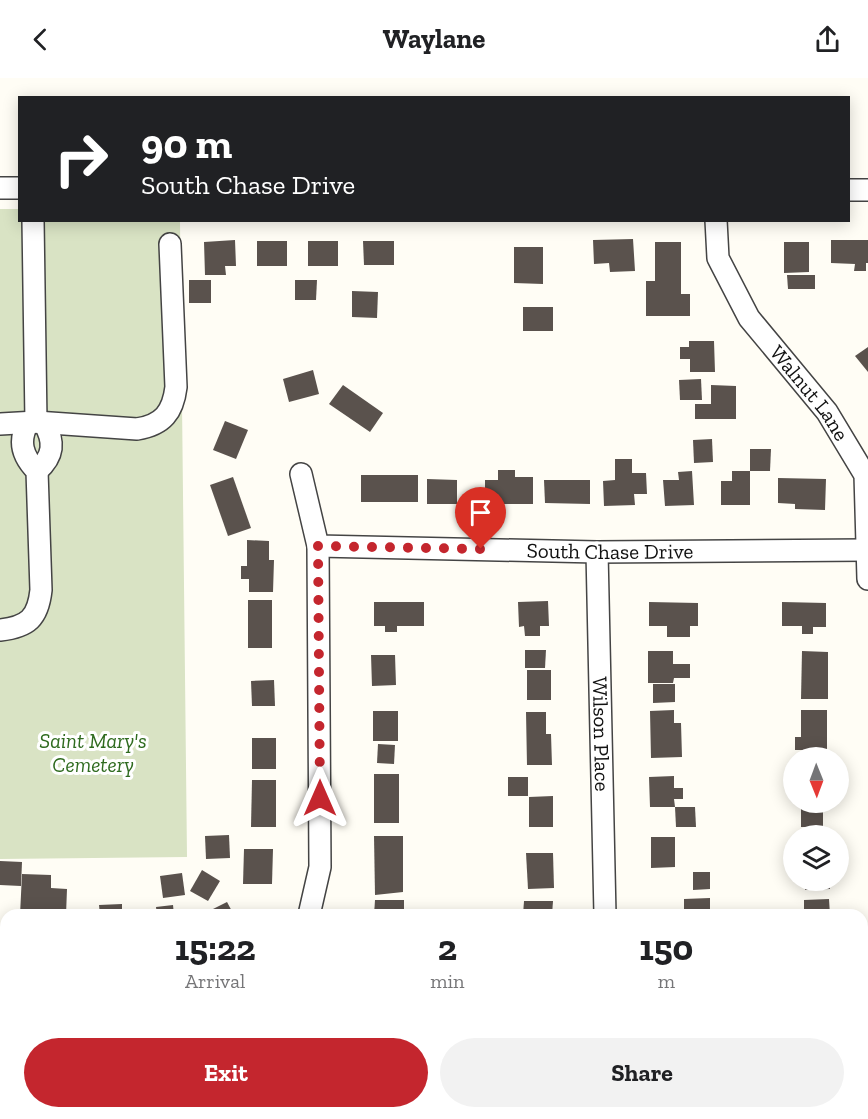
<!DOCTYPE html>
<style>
body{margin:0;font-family:"Zilla Slab",serif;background:#f2f2f2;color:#202124;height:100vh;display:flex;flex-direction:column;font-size:22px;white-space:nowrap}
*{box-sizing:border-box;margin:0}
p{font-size:20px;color:#757577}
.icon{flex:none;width:33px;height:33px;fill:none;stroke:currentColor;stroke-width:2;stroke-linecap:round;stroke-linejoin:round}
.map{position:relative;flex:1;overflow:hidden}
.side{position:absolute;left:0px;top:831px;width:868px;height:210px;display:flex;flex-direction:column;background:#fff;border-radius:18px 18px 0 0;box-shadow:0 3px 15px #0003}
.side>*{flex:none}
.hud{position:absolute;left:18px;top:18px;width:832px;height:126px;border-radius:0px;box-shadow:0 3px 15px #0003;background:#202124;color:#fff;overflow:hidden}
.needle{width:39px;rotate:179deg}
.fabs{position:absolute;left:783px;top:669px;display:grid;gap:12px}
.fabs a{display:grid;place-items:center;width:66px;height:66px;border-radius:50%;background:#fff;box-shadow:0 3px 15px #0003;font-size:30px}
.pin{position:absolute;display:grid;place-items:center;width:51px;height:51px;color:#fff;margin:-62px -26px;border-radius:50% 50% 50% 0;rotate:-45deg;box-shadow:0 0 6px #0007}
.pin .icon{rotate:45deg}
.me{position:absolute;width:66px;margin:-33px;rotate:0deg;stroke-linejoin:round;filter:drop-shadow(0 0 4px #0008)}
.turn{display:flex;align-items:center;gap:21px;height:126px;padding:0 24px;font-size:27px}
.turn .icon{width:78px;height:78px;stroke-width:2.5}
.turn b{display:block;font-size:42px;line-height:51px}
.eta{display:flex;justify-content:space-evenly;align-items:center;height:102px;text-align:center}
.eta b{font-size:36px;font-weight:800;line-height:42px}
.button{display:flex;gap:12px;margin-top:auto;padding:12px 24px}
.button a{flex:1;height:69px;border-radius:36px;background:#c4262e;color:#fff;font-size:24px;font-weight:800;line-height:69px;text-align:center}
.button a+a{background:#f2f2f2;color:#202124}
header{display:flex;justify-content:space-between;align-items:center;height:78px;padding:0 24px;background:#fff;font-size:27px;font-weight:800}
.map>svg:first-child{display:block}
.cemetery{fill:#d9e3c4}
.building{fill:#5a524d}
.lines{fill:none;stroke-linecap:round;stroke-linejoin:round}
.minor-casing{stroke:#444;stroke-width:24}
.minor{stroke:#fff;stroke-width:21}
.route{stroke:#c4262e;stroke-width:10;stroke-dasharray:0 18}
.labels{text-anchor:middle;stroke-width:6;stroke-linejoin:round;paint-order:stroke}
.street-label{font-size:21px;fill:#111;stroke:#fff}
.park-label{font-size:21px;font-style:italic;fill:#2f6b1f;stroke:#fff}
</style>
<header><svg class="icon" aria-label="back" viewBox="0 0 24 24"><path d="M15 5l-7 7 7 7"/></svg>Waylane<svg class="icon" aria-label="share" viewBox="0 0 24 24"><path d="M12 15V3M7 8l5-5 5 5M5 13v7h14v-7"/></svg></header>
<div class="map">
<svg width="868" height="1041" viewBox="0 0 868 1041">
<rect width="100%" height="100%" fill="#fffdf5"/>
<!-- cemetery -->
<path class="cemetery" d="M0,131H19L20,142L180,143L187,779L0,781Z"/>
<!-- building -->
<g class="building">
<path d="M633,161L635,193L610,194L609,185L594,186L593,162Z"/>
<path d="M235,162L236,188H225L226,197H205L204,164Z"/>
<path d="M831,162H868V185H866V193H854L855,186L831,185Z"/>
<rect x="257" y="163" width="30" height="25"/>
<rect x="308" y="163" width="30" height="25"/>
<path d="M363,163H394V187H364Z"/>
<path d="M655,164H681V216H690V238H646V203H655Z"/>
<path d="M784,164H809V194L784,195Z"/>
<path d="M514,169H543V206L514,205Z"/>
<path d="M787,197H815V211H788Z"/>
<rect x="189" y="202" width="22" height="23"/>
<path d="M295,202H317L316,222H295Z"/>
<path d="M352,213L378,214L377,240L352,239Z"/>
<rect x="523" y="229" width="30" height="24"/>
<path d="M689,263H714L715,294H690V281H680V269H689Z"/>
<path d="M868,269V294L855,278Z"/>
<path d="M313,292L319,316L289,324L283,301Z"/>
<path d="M701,301L702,322H680L679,302Z"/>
<path d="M343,307L383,335L370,354L329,326Z"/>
<path d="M711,307L736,308V341H695V326H711Z"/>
<path d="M225,343L248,352L236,381L213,372Z"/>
<path d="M712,361L713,384L694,385L693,362Z"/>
<path d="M750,371H771L770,393H750Z"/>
<path d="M615,381H632V395H646L647,416H634L635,427L604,428L603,403L615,402Z"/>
<path d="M498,392H515V399H533V426H485V402H498Z"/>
<path d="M692,393L694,427L665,428L663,402H679L678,394Z"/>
<path d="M732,393H750V427H721V403H732Z"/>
<rect x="361" y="397" width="57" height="27"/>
<path d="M233,399L251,450L228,458L210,407Z"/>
<path d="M778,400L826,401L825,432L795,431V426L778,425Z"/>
<path d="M427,401L457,402V426H427Z"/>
<path d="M544,402H590V426L545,425Z"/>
<path d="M247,462L269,463V482H274L273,514H249V501H241V488H247Z"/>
<rect x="248" y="522" width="24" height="48"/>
<path d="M548,523L549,548H540V558H525L524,548L519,549L518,524Z"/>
<path d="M374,524H424V548H397V554H385V548H374Z"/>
<path d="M649,524L698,525V548H690V559H667V548H649Z"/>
<path d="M782,524L826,525V549H813V556H802V548H782Z"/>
<path d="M525,572H546L545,590H525Z"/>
<path d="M648,573H673V586H690V600H674L673,605H648Z"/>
<path d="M802,573L828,574V621H801Z"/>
<path d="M371,577H395L396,607L372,608Z"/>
<rect x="527" y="592" width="24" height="30"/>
<path d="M274,602L275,628H252L251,603Z"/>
<path d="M653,606H675V624L653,625Z"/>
<path d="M674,632V645H681L682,679L651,680L650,633Z"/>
<path d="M801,632H827V680H804V672H795V659H801Z"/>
<rect x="373" y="633" width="25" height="30"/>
<path d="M526,634H546V656H551L552,687H527Z"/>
<rect x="252" y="660" width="24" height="31"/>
<path d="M378,666L395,667L394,686L377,685Z"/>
<rect x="374" y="696" width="25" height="49"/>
<path d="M674,698V710H683V721H674L675,729H650L649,699Z"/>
<rect x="508" y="699" width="20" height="19"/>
<path d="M252,702H276V749H251Z"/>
<path d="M553,718V749H529V719Z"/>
<rect x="801" y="724" width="22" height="25"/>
<path d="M675,729H695L696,749H676Z"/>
<path d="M229,757L230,780L206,781L205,758Z"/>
<path d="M374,758H403V814L375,817Z"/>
<path d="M651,759H675V789L651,790Z"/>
<path d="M244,771H273L272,806H243Z"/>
<path d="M526,775H553L554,810L528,811Z"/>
<path d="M0,783L22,784L21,808L0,807Z"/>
<path d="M202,792L220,803L208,823L190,813Z"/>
<path d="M693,794H710V811L693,812Z"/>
<path d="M182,795L185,817L163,820L160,798Z"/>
<path d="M22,796L51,797V810L67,811L66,837H20Z"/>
<path d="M805,802H830V811L805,812Z"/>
<path d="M710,820V837H684V821Z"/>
<path d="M829,821L830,837H804V822Z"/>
<path d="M375,822H404V837H374Z"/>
<path d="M524,823H553L552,837H523Z"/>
<path d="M227,824L234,837H201Z"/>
<path d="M122,826V837H100L99,827Z"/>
<path d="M173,827L174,837H157L156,829Z"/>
<path d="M97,1035H124L121,1041H94Z"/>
<path d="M129,1035H147L151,1041H131L128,1036Z"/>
<path d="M344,1035H400L401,1041H345Z"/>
<path d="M427,1035H470L471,1041H428Z"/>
<rect x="515" y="1035" width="39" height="6"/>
<path d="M654,1035H725L724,1041H680Z"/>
<rect x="772" y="1035" width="55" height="6"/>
</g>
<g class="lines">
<!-- minor casing -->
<g class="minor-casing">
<g id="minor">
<path d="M0,110H20"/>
<path d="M849,112H868"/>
<path d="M33,142L36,344"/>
<path id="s1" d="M716,142L718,180L749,240L827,334L865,397L868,501"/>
<path d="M0,346L36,344L137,351C163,347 173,334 176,309L170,166"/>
<path d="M37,393C54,378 55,364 44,345"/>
<path id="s2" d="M301,396L318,468L597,474L867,472"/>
<path id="s3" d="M597,474L605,837"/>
<path d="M0,552C28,549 38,540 41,512L37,393C22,378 18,363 28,345"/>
<path d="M309,837L320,789L318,468"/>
<path d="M610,1035V1041"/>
<path d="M42,1041V1035"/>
</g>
</g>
<!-- minor -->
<use href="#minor" class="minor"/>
</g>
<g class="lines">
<!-- route -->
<path class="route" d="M320,720L318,468L481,471"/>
</g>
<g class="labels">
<!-- street labels -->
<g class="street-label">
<text dy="7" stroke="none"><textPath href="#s1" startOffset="202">Walnut Lane</textPath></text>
<text dy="7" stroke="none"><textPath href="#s2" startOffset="366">South Chase Drive</textPath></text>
<text dy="7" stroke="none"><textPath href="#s3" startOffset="182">Wilson Place</textPath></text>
</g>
<!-- park labels -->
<g class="park-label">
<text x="93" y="670">Saint Mary's<tspan x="93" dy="24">Cemetery</tspan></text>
</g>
</g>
</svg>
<div class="fabs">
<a><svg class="needle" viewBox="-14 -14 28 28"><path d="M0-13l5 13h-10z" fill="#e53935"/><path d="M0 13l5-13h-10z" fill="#757577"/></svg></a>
<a><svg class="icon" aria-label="layers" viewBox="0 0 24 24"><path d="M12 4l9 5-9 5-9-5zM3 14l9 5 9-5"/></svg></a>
</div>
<div class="pin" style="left:481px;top:471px;background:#d93025"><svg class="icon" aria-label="arrive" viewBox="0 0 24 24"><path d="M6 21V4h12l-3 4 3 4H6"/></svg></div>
<svg class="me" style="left:320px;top:720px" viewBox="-20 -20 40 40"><path d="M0-17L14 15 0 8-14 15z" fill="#c4262e" stroke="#fff" stroke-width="4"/></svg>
<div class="hud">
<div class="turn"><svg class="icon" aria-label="right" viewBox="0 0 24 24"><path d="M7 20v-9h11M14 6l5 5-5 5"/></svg><div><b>90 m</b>South Chase Drive</div></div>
</div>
<section class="side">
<div class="eta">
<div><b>15:22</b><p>Arrival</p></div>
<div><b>2</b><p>min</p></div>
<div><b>150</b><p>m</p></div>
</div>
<div class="button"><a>Exit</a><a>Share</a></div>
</section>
</div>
